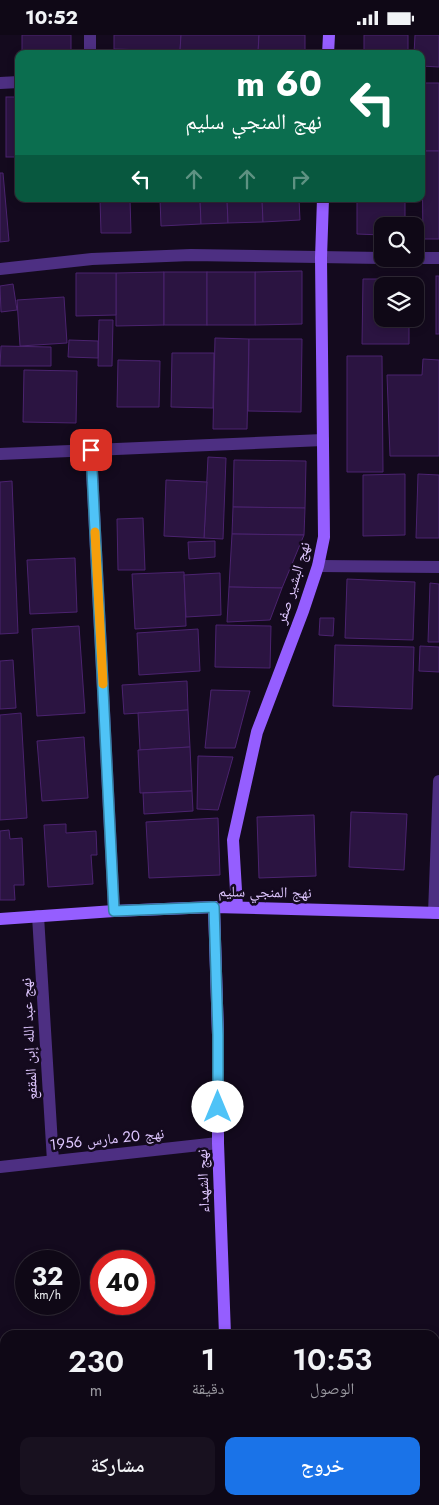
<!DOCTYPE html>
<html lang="ar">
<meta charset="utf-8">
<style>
body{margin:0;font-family:Jost,"Noto Naskh Arabic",sans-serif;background:#18111f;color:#f1f3f6;direction:rtl;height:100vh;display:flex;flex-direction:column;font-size:19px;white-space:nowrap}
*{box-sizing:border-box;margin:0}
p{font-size:16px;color:#9b9aa1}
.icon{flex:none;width:28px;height:28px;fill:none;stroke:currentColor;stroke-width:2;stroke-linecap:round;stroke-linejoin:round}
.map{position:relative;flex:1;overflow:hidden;direction:ltr}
.drawer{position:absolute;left:0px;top:1295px;width:440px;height:175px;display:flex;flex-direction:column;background:#0f0816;border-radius:15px 15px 0 0;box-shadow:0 2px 8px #0003,0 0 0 1px #2f2935;direction:rtl}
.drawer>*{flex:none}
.hud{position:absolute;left:15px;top:15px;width:410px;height:152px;border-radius:10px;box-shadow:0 2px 8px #0003,0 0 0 1px #2f2935;direction:rtl;background:#0b6e4f;color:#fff;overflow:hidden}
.tools{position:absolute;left:374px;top:182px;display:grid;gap:10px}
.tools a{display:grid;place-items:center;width:50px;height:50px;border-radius:10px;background:#0f0816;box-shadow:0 2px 8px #0003,0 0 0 1px #2f2935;font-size:25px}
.speed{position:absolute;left:15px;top:1215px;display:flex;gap:10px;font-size:25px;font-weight:700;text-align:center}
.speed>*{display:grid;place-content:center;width:65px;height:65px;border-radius:50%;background:#0f0816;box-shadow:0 2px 8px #0003,0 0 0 1px #2f2935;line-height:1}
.speed small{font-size:12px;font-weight:400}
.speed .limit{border:8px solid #d22;background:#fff;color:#111}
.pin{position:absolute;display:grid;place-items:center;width:42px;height:42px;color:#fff;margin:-21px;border-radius:10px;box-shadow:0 2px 8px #0006}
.me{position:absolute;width:55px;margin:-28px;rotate:0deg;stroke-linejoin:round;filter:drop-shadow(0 0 4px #0008)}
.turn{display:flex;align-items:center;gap:18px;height:105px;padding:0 20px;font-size:22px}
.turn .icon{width:65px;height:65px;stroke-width:2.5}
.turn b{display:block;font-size:35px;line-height:42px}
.lanes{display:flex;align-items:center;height:48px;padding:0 20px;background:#0003;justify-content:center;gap:25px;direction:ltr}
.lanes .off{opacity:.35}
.eta{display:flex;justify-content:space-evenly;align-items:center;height:85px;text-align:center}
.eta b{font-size:30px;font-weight:600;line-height:35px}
.cta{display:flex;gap:10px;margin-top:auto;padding:10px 20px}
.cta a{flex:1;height:58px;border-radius:10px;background:#1a73e8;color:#fff;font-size:20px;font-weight:600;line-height:58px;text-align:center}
.cta a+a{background:#18111f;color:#f1f3f6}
.status{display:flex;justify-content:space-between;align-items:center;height:35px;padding:0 25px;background:#0f0816;direction:ltr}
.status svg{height:14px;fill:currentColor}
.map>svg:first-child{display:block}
.building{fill:#2b1441;stroke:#4b236f}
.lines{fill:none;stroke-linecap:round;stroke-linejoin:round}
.street{stroke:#4d2f82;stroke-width:12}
.secondary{stroke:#955eff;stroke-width:12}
.route-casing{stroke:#337fa1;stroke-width:12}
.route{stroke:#4fc3f7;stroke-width:9}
.slow{stroke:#f59e0b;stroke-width:9}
.labels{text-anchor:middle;stroke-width:5;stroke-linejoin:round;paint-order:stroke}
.street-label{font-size:15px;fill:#dfc7ff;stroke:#140a1e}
</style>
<div class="status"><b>10:52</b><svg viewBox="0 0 49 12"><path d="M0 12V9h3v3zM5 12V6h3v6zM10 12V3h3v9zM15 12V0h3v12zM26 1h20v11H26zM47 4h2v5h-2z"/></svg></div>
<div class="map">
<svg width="439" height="1470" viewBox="0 0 439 1470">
<rect width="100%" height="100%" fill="#140a1e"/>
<!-- building -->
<g class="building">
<rect x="22" y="0" width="49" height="18"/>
<path d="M114,0H181L180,16L114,14Z"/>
<path d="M181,0H259L258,18L180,16Z"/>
<path d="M259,0H305V19L258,18Z"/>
<rect x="364" y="0" width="44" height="19"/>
<path d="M415,0H439V32L421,31V19H414Z"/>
<path d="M423,48H439V116H422Z"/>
<rect x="6" y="62" width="13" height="60"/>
<path d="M422,116H439V204H423Z"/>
<path d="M0,138H3L9,206L0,207Z"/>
<path d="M100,164H130L131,198H101Z"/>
<path d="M160,164H200L201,189L161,191Z"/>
<path d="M200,164H227L228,188L201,189Z"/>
<path d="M227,164H262L263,187L228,188Z"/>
<path d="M262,164H299L300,185L263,187Z"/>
<path d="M357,164H405V191H382V200L357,199Z"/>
<path d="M302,236V289L255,290V237Z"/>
<path d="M164,237V290L116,291V238Z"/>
<rect x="164" y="237" width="43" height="53"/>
<rect x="207" y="237" width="48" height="53"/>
<path d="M76,238H116V280L76,281Z"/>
<rect x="436" y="241" width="3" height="58"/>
<path d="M363,244H410V251H382V284H409V309H362Z"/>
<path d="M13,249L17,275L1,277L0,251Z"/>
<path d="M64,262L67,308L20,311L17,265Z"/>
<path d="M99,285H113L112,331H98Z"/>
<path d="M215,303L249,304L247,394H213Z"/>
<path d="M249,304H302L301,377L248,376Z"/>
<path d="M69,305L98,306V323L68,322Z"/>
<path d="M1,311L51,312V331H0Z"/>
<path d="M172,318H214L213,373L171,372Z"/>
<path d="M347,321H382L383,437H347Z"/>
<path d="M423,324L439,325V421H390L387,340H422Z"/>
<path d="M118,325L160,326L159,372H117Z"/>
<path d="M24,335L77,336L76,388L23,387Z"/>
<path d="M208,422L226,423L223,504L204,503Z"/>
<path d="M234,425L306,426L305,473L233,472Z"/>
<path d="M405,439V500L363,501V440Z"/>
<path d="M418,439L439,440V503H416Z"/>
<path d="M166,445L207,447L204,503L164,501Z"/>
<path d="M12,446L18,598L0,599V447Z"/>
<path d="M233,472L305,473L304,500L232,499Z"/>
<path d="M143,483L145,535H118L117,484Z"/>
<path d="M232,499L304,500L282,553L229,552Z"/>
<path d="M215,506V522L189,524L188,507Z"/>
<path d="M75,523L77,577L30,579L27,525Z"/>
<path d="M184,537L186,591L135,594L132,539Z"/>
<path d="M220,538L221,580L186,582L184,540Z"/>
<path d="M347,544L415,547L413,605L345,603Z"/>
<path d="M430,548L439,549V607H428Z"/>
<path d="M229,552L282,553L270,585L227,587Z"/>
<path d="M320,583H334L333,601L319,600Z"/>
<path d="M216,590L271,591L270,633L215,632Z"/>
<path d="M79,591L85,678L37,681L32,594Z"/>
<path d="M198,594L200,636L139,640L137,598Z"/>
<path d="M335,610L414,612L412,674L333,671Z"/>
<path d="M420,611L439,612V637L419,636Z"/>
<path d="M13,625L16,673L0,674V626Z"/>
<path d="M187,646L188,675L124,679L122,650Z"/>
<path d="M211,655L250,656L235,713H205Z"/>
<path d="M188,675L190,712L140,715L138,678Z"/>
<path d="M21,678L27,783L0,785V680Z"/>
<path d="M84,702L88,763L42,766L37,706Z"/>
<path d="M190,712L192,756L140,758L138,715Z"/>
<path d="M198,721L233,722L218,775L197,774Z"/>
<path d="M192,756L193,776L144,779L143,758Z"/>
<path d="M351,777L407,779L404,835L349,832Z"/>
<path d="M314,780L316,841L259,843L257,782Z"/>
<path d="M218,783L220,840L149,843L146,787Z"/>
<path d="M66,789V798L96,796L97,820H91L93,849L48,852L44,790Z"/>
<path d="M9,795L10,804L22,803L24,850H14L15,865H0V796Z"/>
</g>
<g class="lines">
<!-- street -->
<g class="street">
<path d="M90,19V0"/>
<path d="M0,48L19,47"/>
<path d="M415,223H439"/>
<path d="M0,234L92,224L191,220L382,223"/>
<path d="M91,415L114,876"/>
<path d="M0,419L323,405"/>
<path d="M318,531L439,532"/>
<path d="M434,878L439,746"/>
<path d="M38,881L53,1126"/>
<path d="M0,1132L218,1108"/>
</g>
<!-- secondary -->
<g class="secondary">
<path d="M328,19L329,0"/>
<path d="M214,872L218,1000V1108L225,1300"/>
<path d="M237,872L233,805L257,697L303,576L318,531L324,502L321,223L323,164"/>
<path d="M0,884L114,876L214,872L439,878"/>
<path d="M231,1465V1470"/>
</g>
</g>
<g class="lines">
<!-- route casing -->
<g class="route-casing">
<path id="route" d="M91,415L114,876L214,872L218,1000V1072"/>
</g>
<!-- route -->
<use href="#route" class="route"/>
<!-- slow -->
<path class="slow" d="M95,497L103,649"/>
</g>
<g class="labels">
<!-- street labels -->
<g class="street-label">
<text transform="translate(293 548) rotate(-73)" y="5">نهج البشير صفر</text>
<text transform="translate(265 857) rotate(1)" y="5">نهج المنجي سليم</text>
<text transform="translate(29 1004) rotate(-93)" y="5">نهج عبد الله إبن المقفع</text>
<text transform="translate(107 1104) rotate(-6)" y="5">نهج 20 مارس 1956</text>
<text transform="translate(203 1146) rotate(-92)" y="5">نهج الشهداء</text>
</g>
</g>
</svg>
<div class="tools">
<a><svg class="icon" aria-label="search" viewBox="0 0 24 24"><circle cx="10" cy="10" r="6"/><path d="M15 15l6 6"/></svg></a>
<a><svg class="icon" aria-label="layers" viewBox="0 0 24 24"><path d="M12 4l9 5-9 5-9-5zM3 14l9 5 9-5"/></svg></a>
</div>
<div class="speed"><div>32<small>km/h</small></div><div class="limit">40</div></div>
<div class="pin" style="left:91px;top:415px;background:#d93025"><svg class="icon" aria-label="arrive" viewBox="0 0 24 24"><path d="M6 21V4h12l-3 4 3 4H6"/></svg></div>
<svg class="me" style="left:218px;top:1072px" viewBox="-20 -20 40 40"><circle r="19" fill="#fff"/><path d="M0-13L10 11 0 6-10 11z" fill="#4fc3f7"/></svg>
<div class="hud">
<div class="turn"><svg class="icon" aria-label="left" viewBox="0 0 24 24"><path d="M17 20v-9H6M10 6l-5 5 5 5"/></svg><div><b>60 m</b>نهج المنجي سليم</div></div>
<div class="lanes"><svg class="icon" aria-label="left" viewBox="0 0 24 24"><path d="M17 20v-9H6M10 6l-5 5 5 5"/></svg><svg class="icon off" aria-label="ahead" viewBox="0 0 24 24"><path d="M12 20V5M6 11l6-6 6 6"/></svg><svg class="icon off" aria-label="ahead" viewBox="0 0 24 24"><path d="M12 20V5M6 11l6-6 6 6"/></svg><svg class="icon off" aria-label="right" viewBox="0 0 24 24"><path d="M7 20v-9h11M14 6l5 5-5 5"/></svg></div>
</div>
<section class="drawer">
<div class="eta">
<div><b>10:53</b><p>الوصول</p></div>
<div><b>1</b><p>دقيقة</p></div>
<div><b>230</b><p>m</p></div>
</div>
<div class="cta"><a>خروج</a><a>مشاركة</a></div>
</section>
</div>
